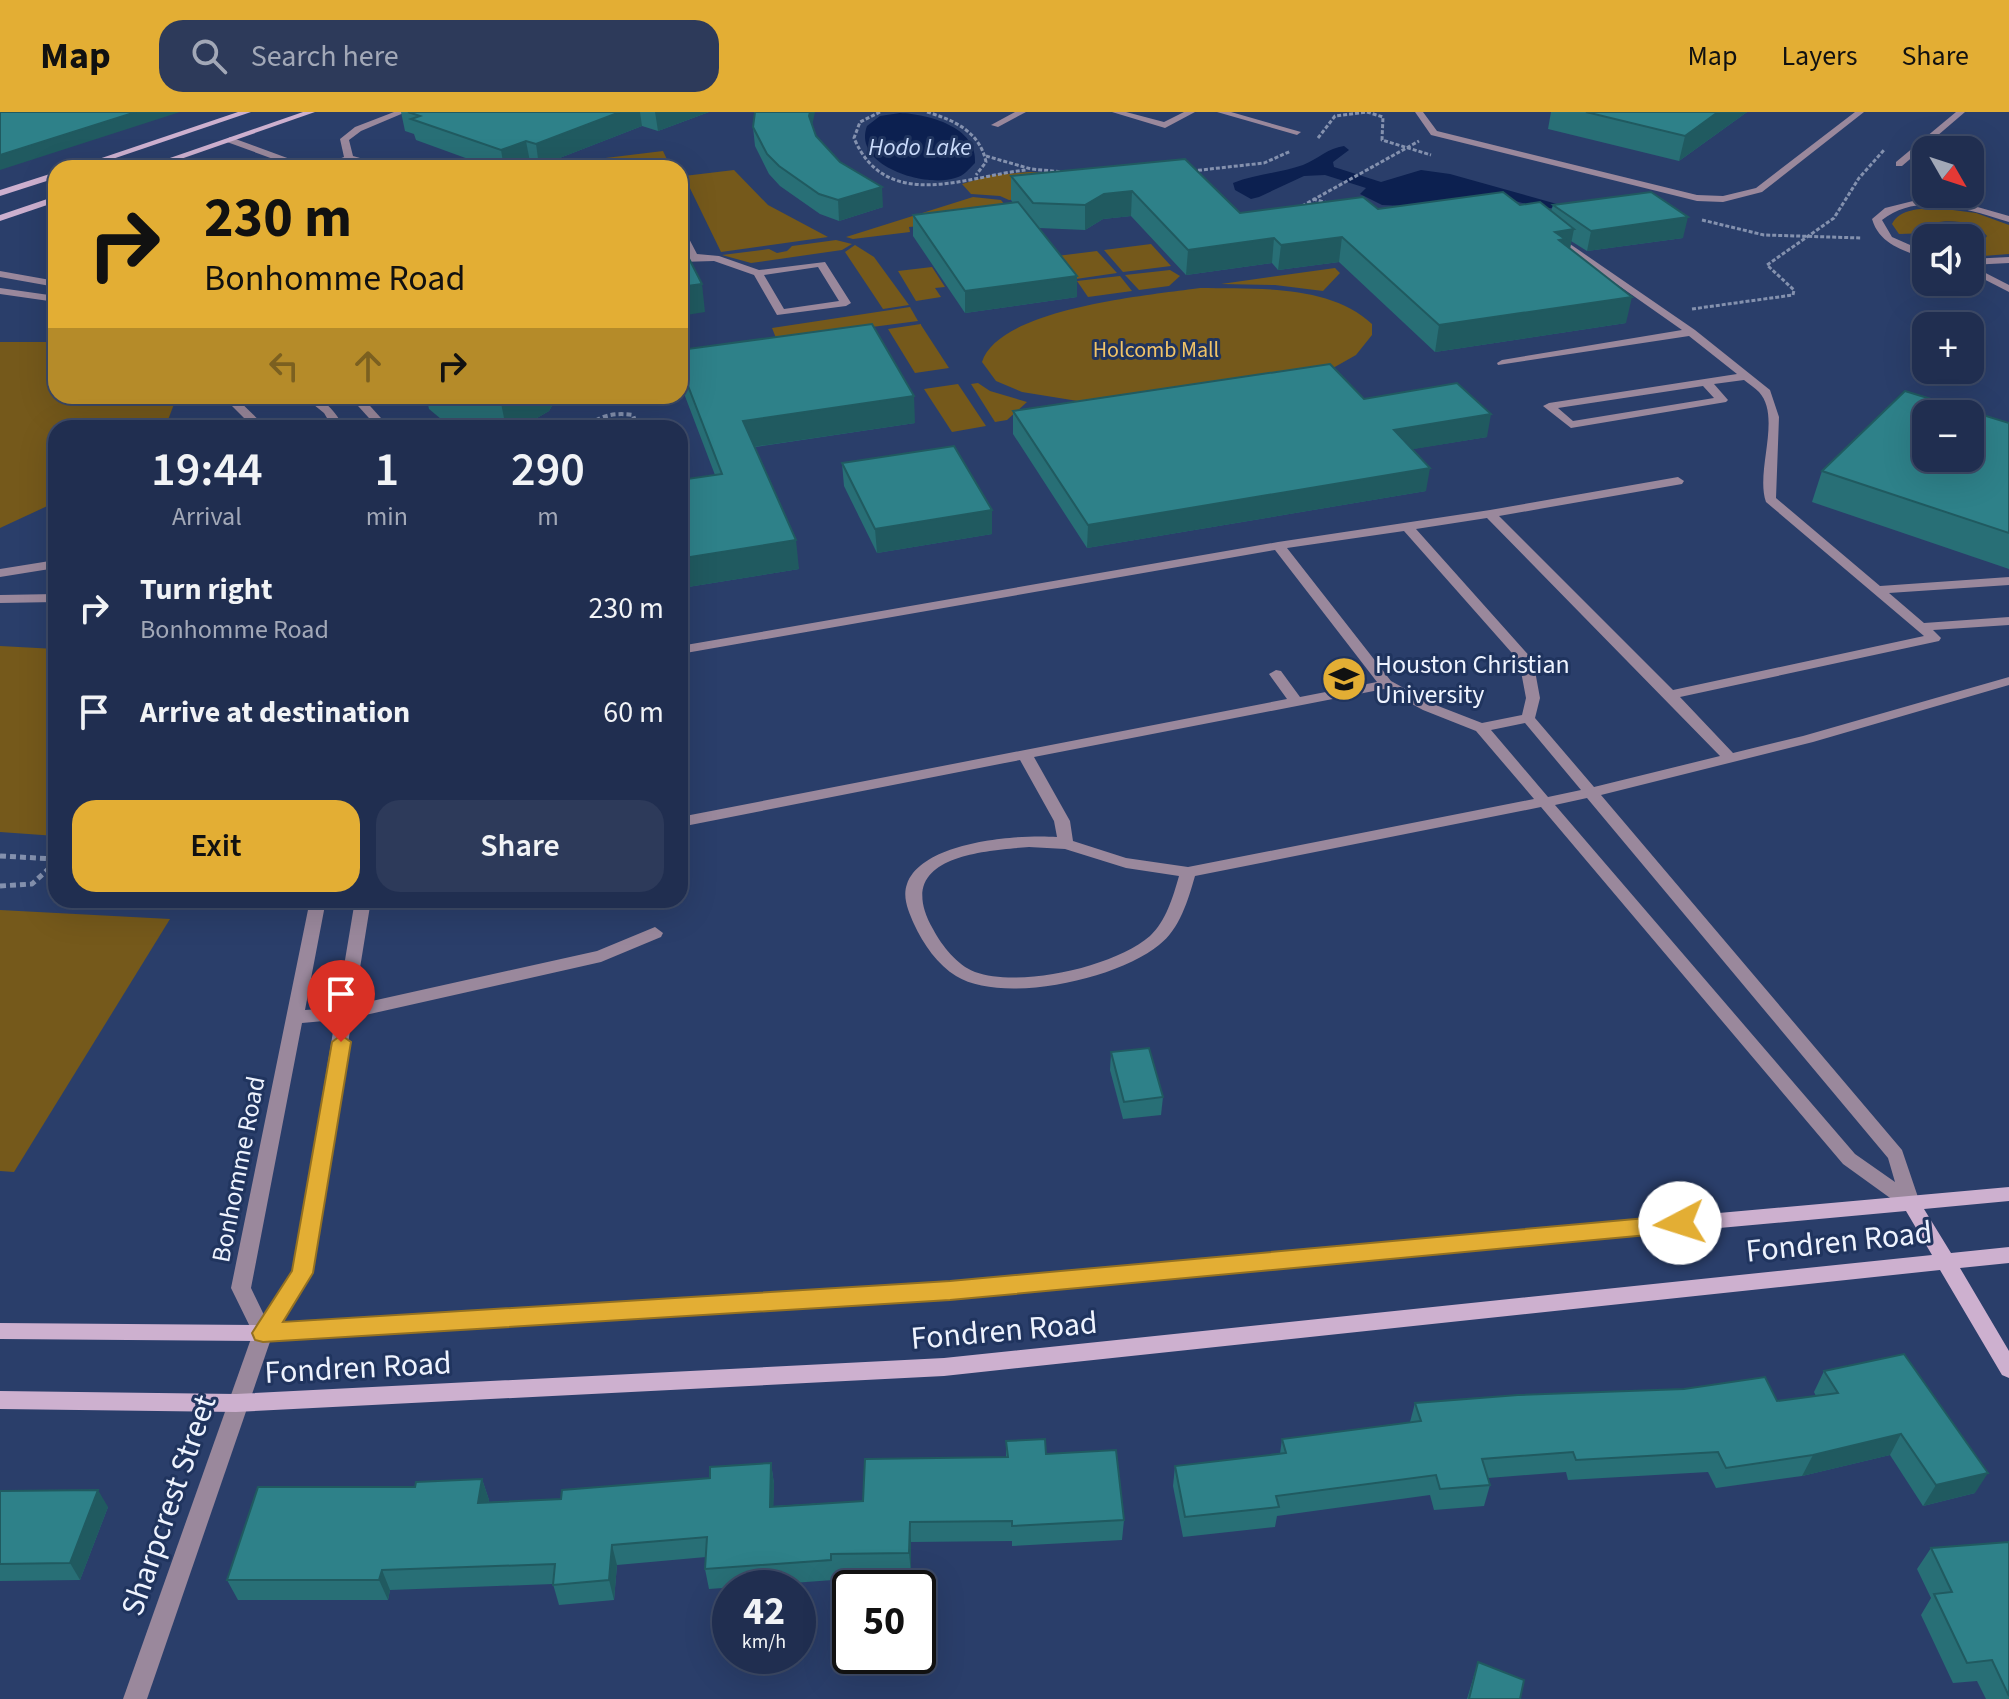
<!DOCTYPE html>
<meta charset="utf-8">
<style>
body{margin:0;font-family:"Source Sans 3",sans-serif;background:#2d3a5a;color:#f1f3f6;height:100vh;display:flex;flex-direction:column;font-size:30px;white-space:nowrap}
*{box-sizing:border-box;margin:0}
p{font-size:26px;color:#a2a8b7}
.icon{flex:none;width:44px;height:44px;fill:none;stroke:currentColor;stroke-width:2;stroke-linecap:round;stroke-linejoin:round}
.map{position:relative;flex:1;overflow:hidden}
.details{position:absolute;left:48px;top:308px;width:640px;height:488px;display:flex;flex-direction:column;background:#202e50;border-radius:24px;box-shadow:0 8px 32px #0002,0 0 0 2px #3d4a67}
.details>*{flex:none}
.top-card{position:absolute;left:48px;top:48px;width:640px;height:244px;border-radius:24px;box-shadow:0 8px 32px #0002,0 0 0 2px #3d4a67;background:#e3ae34;color:#111;overflow:hidden}
.needle{width:52px;rotate:129deg}
.tools{position:absolute;left:1912px;top:24px;display:grid;gap:16px}
.tools a{display:grid;place-items:center;width:72px;height:72px;border-radius:16px;background:#202e50;box-shadow:0 8px 32px #0002,0 0 0 2px #3d4a67;font-size:40px}
.speed{position:absolute;left:712px;top:1458px;display:flex;gap:16px;font-size:40px;font-weight:700;text-align:center}
.speed>*{display:grid;place-content:center;width:104px;height:104px;border-radius:50%;background:#202e50;box-shadow:0 8px 32px #0002,0 0 0 2px #3d4a67;line-height:1}
.speed small{font-size:20px;font-weight:400}
.speed .limit{border:4px solid #111;border-radius:12px;background:#fff;color:#111}
.pin{position:absolute;display:grid;place-items:center;width:68px;height:68px;color:#fff;margin:-82px -34px;border-radius:50% 50% 50% 0;rotate:-45deg;box-shadow:0 0 8px #0007}
.pin .icon{rotate:45deg}
.me{position:absolute;width:88px;margin:-44px;rotate:265deg;stroke-linejoin:round;filter:drop-shadow(0 0 6px #0008)}
.turn{display:flex;align-items:center;gap:28px;height:168px;padding:0 24px;font-size:36px}
.turn .icon{width:104px;height:104px;stroke-width:2.5}
.turn b{display:block;font-size:56px;line-height:68px}
.lanes{display:flex;align-items:center;height:76px;padding:0 24px;background:#0003;justify-content:center;gap:40px;direction:ltr}
.lanes .off{opacity:.35}
.eta{display:flex;justify-content:space-evenly;align-items:center;height:136px;text-align:center}
.eta b{font-size:48px;font-weight:600;line-height:56px}
.action{display:flex;gap:16px;margin-top:auto;padding:16px 24px}
.action a{flex:1;height:92px;border-radius:24px;background:#e3ae34;color:#111;font-size:32px;font-weight:600;line-height:92px;text-align:center}
.action a+a{background:#2d3a5a;color:#f1f3f6}
ul{padding:0;list-style:none}
li{display:flex;align-items:center;gap:24px;height:104px;padding:0 24px}
li div{flex:1}
li b{display:block;font-size:30px}
li em{font-style:normal}
header{display:flex;align-items:center;gap:48px;box-sizing:border-box;height:112px;padding:0 40px;background:#e3ae34;color:#111}
header strong{font-size:38px}
nav{display:flex;gap:44px;margin-inline-start:auto;font-size:28px}
.search{width:560px;height:72px;background:#2d3a5a;display:flex;align-items:center;gap:20px;box-sizing:border-box;padding:0 28px;border-radius:24px;color:#a2a8b7;font-size:30px}
.map>svg:first-child{display:block}
.green{fill:#75591b}
.water{fill:#0c2050}
.lines{fill:none;stroke-linecap:round;stroke-linejoin:round}
.path-far2{stroke:#8491ae;stroke-width:3;stroke-dasharray:4 2;stroke-linecap:butt}
.path-far1{stroke:#8491ae;stroke-width:4;stroke-dasharray:5 3;stroke-linecap:butt}
.path{stroke:#8491ae;stroke-width:5;stroke-dasharray:6 4;stroke-linecap:butt}
.lane{fill:#9a889c;fill-rule:evenodd}
.street{fill:#9a889c;fill-rule:evenodd}
.secondary{fill:#cdb0cf;fill-rule:evenodd}
.wall{fill:#286f76}
.shaded-wall{fill:#205a60}
.building{fill:#2e8189;stroke:#205a60;stroke-width:2;fill-rule:evenodd}
.route{fill:#e3ae34;stroke:#947122;stroke-width:2}
.labels{text-anchor:middle;stroke-width:6;stroke-linejoin:round;paint-order:stroke}
.far-park-label{font-size:22px;fill:#f0c367;stroke:#20345e}
.far-water-label{font-size:24px;font-style:italic;fill:#cadbfb;stroke:#20345e}
.poi-label{font-size:26px;fill:#eef3fe;stroke:#20345e;text-anchor:start}
.street-label{font-size:26px;fill:#eef3fe;stroke:#20345e}
.near-street-label{font-size:32px;fill:#eef3fe;stroke:#20345e}
</style>
<header>
<strong>Map</strong>
<div class="search"><svg class="icon" aria-label="search" viewBox="0 0 24 24"><circle cx="10" cy="10" r="6"/><path d="M15 15l6 6"/></svg>Search here</div>
<nav><a>Map</a><a>Layers</a><a>Share</a></nav>
</header>
<div class="map">
<svg width="2009" height="1587" viewBox="0 0 2009 1587">
<rect width="100%" height="100%" fill="#2a3e6a"/>
<!-- green -->
<g class="green">
<path d="M663,39L671,56H592L589,48Z"/>
<path d="M734,58L768,93L828,125L721,140L684,64Z"/>
<path d="M1030,60L1128,66L1079,80L1009,88L1000,84L971,82L962,72L992,63Z"/>
<path d="M973,85L1001,88L1014,105L909,115L910,120L853,127L846,125Z"/>
<path d="M1937,96L1976,101L2009,113V142L1970,145V132L1982,130L1987,124C1975,109 1951,107 1933,111L1927,116L1930,121L1899,122L1892,112C1900,96 1921,97 1937,96Z"/>
<path d="M836,128L852,132L842,138L751,151L722,143L769,137L777,141L787,139L792,134Z"/>
<path d="M1151,132L1171,154L1123,160L1104,138Z"/>
<path d="M855,133L874,145L909,193L883,197L845,140Z"/>
<path d="M1097,139L1117,161L1076,167L1057,144Z"/>
<path d="M932,155L945,175L935,176L941,185L916,189L898,159Z"/>
<path d="M1335,156L1340,161L1323,179L1275,173L1221,172Z"/>
<path d="M1170,158L1180,164L1169,174L1139,178L1125,163Z"/>
<path d="M1120,164L1132,179L1088,185L1077,169Z"/>
<path d="M1200,176C1254,177 1330,172 1372,212V223L1356,243L1333,256L1084,290L1022,280L996,269L982,250C999,196 1151,183 1200,176Z"/>
<path d="M910,195L918,209L780,227L776,226L772,216Z"/>
<path d="M921,212V213L949,256L915,261L888,217Z"/>
<path d="M56,230V284H177L165,316H56V390L0,416V230Z"/>
<path d="M978,271L990,279L1027,290L1007,308L995,310L971,272Z"/>
<path d="M958,272L986,314L952,320L924,277Z"/>
<path d="M0,534L56,537V724L0,720Z"/>
<path d="M0,798L170,807L14,1060L0,1059Z"/>
</g>
<!-- water -->
<g class="water">
<path d="M900,1C928,2 978,15 975,51C969,57 964,64 955,66C926,76 852,54 867,14L880,4Z"/>
<path d="M1344,34L1349,38L1333,50L1334,55L1381,70L1421,58L1450,62L1564,94L1544,97L1501,85L1405,94L1382,93L1360,82L1366,76L1325,63L1304,64L1259,85L1251,87L1235,78L1233,71C1256,62 1280,61 1303,53C1318,47 1328,36 1344,34Z"/>
</g>
<g class="lines">
<!-- path-far2 -->
<g class="path-far2">
<path d="M880,0L860,10L854,26C886,102 967,64 1026,58"/>
<path d="M927,0C954,8 980,20 986,50L976,63"/>
<path d="M1318,26L1335,4L1367,0L1383,5L1382,28L1431,43"/>
<path d="M986,44L1031,57L1063,60"/>
<path d="M1192,59L1264,51L1291,39"/>
<path d="M1313,87L1328,91"/>
<path d="M1302,94L1419,29"/>
<path d="M1702,108L1764,123L1862,126"/>
<path d="M1692,197L1793,183L1794,178L1767,153L1834,106L1859,66L1885,37"/>
</g>
<!-- path-far1 -->
<path class="path-far1" d="M597,316L595,309C607,302 619,301 633,303L637,316"/>
<!-- path -->
<g class="path">
<path d="M0,744L56,747"/>
<path d="M0,774L32,772L56,750"/>
</g>
<!-- lane -->
<g class="lane">
<path d="M394,0H406L361,19L349,28L353,44L374,50L435,53L440,56H373L349,49L329,56H315L344,45L340,27L355,15Z"/>
<path d="M1015,0H1026L998,15L991,13Z"/>
<path d="M1112,0H1126L1164,10L1184,0H1195L1165,16Z"/>
<path d="M1217,0H1231L1301,20L1297,23Z"/>
<path d="M1415,0H1423L1437,19L1697,83L1723,84L1756,76L1855,0H1864L1762,80L1723,90L1697,89L1431,23Z"/>
<path d="M1956,0H1965L1902,54H1896V50Z"/>
<path d="M230,25L309,54L311,56H298L227,30L226,28Z"/>
<path d="M1921,87L1960,90L2009,104V110C1970,98 1918,79 1882,108L1892,125L1926,140V146L1922,145C1901,138 1879,131 1872,107L1885,96Z"/>
<path d="M680,116L685,119L697,142L719,144L759,158L825,150L851,191L846,194L777,203L754,163L714,149L680,150V144L687,143L680,129ZM818,155L839,189L784,197L764,163Z"/>
<path d="M1554,121L1695,218L1770,278L1779,305L1776,386L1880,474L2009,465V473L1889,481L1924,511L2009,505V513L1933,518L1941,526L1939,529L1680,585L1733,641L1803,624L2009,565V573L1813,630L1601,683L1902,1038L1920,1091L1918,1096L1911,1098L1904,1096L1843,1052L1541,695L1195,764C1188,788 1180,817 1159,833C1118,867 1003,893 956,864C938,853 923,832 914,812C909,800 902,786 907,772C922,729 1019,722 1057,725L1054,709L1020,648L680,715V705L1287,587L1269,562L1276,558L1281,559L1300,585L1377,570L1275,438L680,542V534L1278,430L1490,398L1678,365L1684,369L1682,372L1499,404L1673,578L1924,524L1766,390C1755,359 1782,305 1759,280C1755,276 1749,272 1744,268L1714,272L1728,288L1726,290L1571,316L1543,294L1549,291L1737,262L1689,224L1498,253L1497,251L1502,248L1682,218L1551,126L1549,124ZM1703,274L1714,286L1573,309L1558,296ZM1487,406L1720,644L1594,675L1535,606L1540,586L1533,548L1416,417ZM1404,419L1519,549L1526,586L1522,603L1482,611L1433,592L1391,569L1287,436ZM1384,577L1423,598L1476,619L1534,687L1188,755L1126,746L1073,729L1070,709L1034,645ZM1525,611L1581,678L1548,685L1491,618ZM1587,686L1888,1046L1895,1070L1855,1042L1555,693ZM1029,735L1065,737L1126,756L1179,764C1173,785 1166,809 1150,824C1114,855 1020,876 975,860C957,853 942,834 933,817C892,745 979,739 1029,735Z"/>
<path d="M2009,145V151L1970,153V147Z"/>
<path d="M1970,153L2009,173V180L1970,160Z"/>
<path d="M0,159L56,169V175L0,165Z"/>
<path d="M0,176L56,184V190L0,182Z"/>
<path d="M222,284H234L267,316H254Z"/>
<path d="M303,284C325,284 334,299 345,316H333L324,301Z"/>
<path d="M349,284H361L390,316H378Z"/>
<path d="M56,448V456L0,465V457Z"/>
<path d="M56,482V490L0,491V483Z"/>
<path d="M310,788H326L305,898L337,896L355,788H371L354,893L597,839L655,815L663,821L661,825L601,850L352,906L312,1161L270,1227L263,1229L256,1227L231,1176ZM335,908L293,1159L264,1203L251,1176L302,911Z"/>
</g>
<!-- street -->
<path class="street" d="M263,1213L270,1215L273,1221L147,1587H123L253,1221L256,1215Z"/>
<!-- secondary -->
<g class="secondary">
<path d="M238,0H251L86,56H72Z"/>
<path d="M303,0H315L155,56H141Z"/>
<path d="M56,60V66L0,84V78Z"/>
<path d="M56,84V90L0,109V103Z"/>
<path d="M2009,1075V1089L1924,1097L1951,1141L2009,1135V1151L1960,1156L2009,1239V1266L2002,1263L1940,1158L944,1264L236,1300L0,1297V1279L236,1282L944,1246L1932,1143L1906,1099L950,1186L263,1229L0,1227V1211L263,1213L950,1170Z"/>
</g>
</g>
<!-- wall -->
<g class="wall">
<path d="M401,0H709L658,19L642,14L539,54L530,50L515,56H493L416,28L414,22L405,19Z"/>
<path d="M1551,0H1747L1679,49L1548,17Z"/>
<path d="M812,14L816,24L883,95L839,109L820,102L780,74L769,62L755,34L753,15Z"/>
<path d="M1185,47L1240,101L1520,93L1551,99L1553,93L1683,126L1587,139L1571,129L1570,136L1626,211L1435,240L1339,150L1278,158L1272,151L1186,163L1131,104L1103,107L1085,118L1039,116L1077,164V185L965,201L913,124V103L1013,91L1011,88V64Z"/>
<path d="M680,238L915,311L755,335L799,457L688,475L680,452V368L715,363L680,271Z"/>
<path d="M426,284H557V285L549,299L537,306L506,316L462,314L441,307L429,297Z"/>
<path d="M1364,287L1487,325L1412,337L1426,379L1087,436L1013,322V299Z"/>
<path d="M2009,311V457L1812,390L1822,359Z"/>
<path d="M842,351L992,398V422L877,441L844,374Z"/>
<path d="M1111,940L1163,985L1161,1003L1123,1007L1110,958Z"/>
<path d="M1824,1259L1975,1381L1923,1394L1890,1343L1802,1364L1716,1376L1708,1360L1568,1368L1566,1360L1488,1366L1490,1373L1484,1394L1434,1398L1430,1383L1277,1404L1275,1415L1183,1425L1173,1374L1175,1354L1280,1342L1282,1327L1410,1310L1415,1291L1777,1289L1816,1284L1814,1280Z"/>
<path d="M1006,1329L1046,1342L1124,1408L1122,1428L1012,1434V1429L911,1430V1461L833,1462V1468L709,1477L705,1457L706,1445L617,1453L614,1488L559,1493L553,1472L390,1478L388,1488H238L227,1468L415,1375L482,1367L489,1388V1390L561,1387L710,1366L771,1351L774,1372L773,1394L863,1389L1006,1345Z"/>
<path d="M0,1379L108,1395L80,1468L0,1469Z"/>
<path d="M2009,1430V1587H1986L1977,1569L1953,1571L1921,1503L1931,1486L1917,1457L1931,1436Z"/>
<path d="M1478,1550L1520,1587H1467Z"/>
</g>
<!-- shaded-wall -->
<g class="shaded-wall">
<path d="M136,0H180L0,58V43Z"/>
<path d="M620,0H640L642,14L539,54L536,32Z"/>
<path d="M655,0H709L658,19Z"/>
<path d="M810,0H815L810,23L809,4Z"/>
<path d="M1718,0H1747L1679,49L1685,24Z"/>
<path d="M526,29L530,50L515,56H504L501,38Z"/>
<path d="M882,75L883,95L839,109L838,88Z"/>
<path d="M1132,79L1131,104L1103,107L1085,118V93L1104,82Z"/>
<path d="M1688,105L1683,126L1587,139L1591,119Z"/>
<path d="M1574,117L1569,142L1555,120Z"/>
<path d="M1342,125L1339,150L1278,158L1281,133Z"/>
<path d="M1274,126L1272,151L1186,163L1188,138Z"/>
<path d="M1077,164V185L965,201V179Z"/>
<path d="M702,172L705,200L680,204V175Z"/>
<path d="M1632,185L1626,211L1435,240L1439,213Z"/>
<path d="M506,284H557V285L549,299L537,306L506,316L500,286Z"/>
<path d="M914,284L915,311L746,336L743,309Z"/>
<path d="M1491,302L1487,325L1390,341L1394,318Z"/>
<path d="M1430,356L1426,379L1087,436L1088,413Z"/>
<path d="M992,398V422L877,441L875,417Z"/>
<path d="M796,428L799,457L688,475L684,446Z"/>
<path d="M1901,1322L1890,1343L1802,1364L1813,1343Z"/>
<path d="M771,1351L774,1372L773,1415L770,1395Z"/>
<path d="M1988,1361L1975,1381L1923,1394L1936,1373Z"/>
<path d="M482,1367L489,1388L485,1411L478,1391Z"/>
<path d="M98,1378L108,1395L80,1468L70,1451Z"/>
<path d="M910,1410L911,1430V1461L909,1441Z"/>
<path d="M612,1433L617,1453L614,1488L609,1468Z"/>
<path d="M382,1458L390,1478L388,1488L379,1468Z"/>
</g>
<!-- building -->
<g class="building">
<path d="M0,0H136L0,43Z"/>
<path d="M408,0H620L536,32L526,29L501,38L411,7L420,4Z"/>
<path d="M755,0H810L809,4L816,24L840,50L882,75L838,88L819,82L779,54L767,42L753,15Z"/>
<path d="M1586,0H1718L1685,24Z"/>
<path d="M1185,47L1240,101L1363,85L1378,97L1503,80L1520,93L1540,90L1574,117L1555,120L1565,127L1559,128L1632,185L1439,213L1342,125L1281,133L1274,126L1188,138L1132,79L1104,82L1085,93L1033,91L1011,64Z"/>
<path d="M1651,80L1688,105L1591,119L1553,93Z"/>
<path d="M1018,90L1077,164L965,179L913,103Z"/>
<path d="M680,135H683L702,172L680,175Z"/>
<path d="M872,212L914,284L743,309L796,428L684,446L680,434V368L722,362L680,253V238Z"/>
<path d="M1330,252L1364,287L1457,271L1491,302L1394,318L1430,356L1088,413L1013,299Z"/>
<path d="M1905,279L2009,311V421L1822,359ZM1926,302H1970V346H1926Z"/>
<path d="M455,284H506L500,286Z"/>
<path d="M954,334L992,398L875,417L842,351Z"/>
<path d="M1149,936L1163,985L1124,990L1111,940Z"/>
<path d="M1904,1242L1988,1361L1936,1373L1901,1322L1813,1343L1726,1356L1718,1340L1576,1348L1573,1340L1482,1347L1490,1373L1440,1377L1436,1363L1276,1384L1279,1395L1185,1405L1175,1354L1286,1341L1282,1327L1421,1309L1415,1291L1518,1283L1684,1277L1765,1265L1777,1289L1838,1281L1824,1259Z"/>
<path d="M1045,1327L1046,1342L1116,1338L1124,1408L1012,1414V1409L910,1410L909,1441L831,1442V1448L705,1457L707,1425L612,1433L609,1468L553,1473L555,1452L382,1458L379,1468H227L258,1375H415L416,1370L482,1367L478,1391L561,1387L562,1378L710,1366V1355L771,1351L770,1395L863,1389L865,1347L1008,1345L1006,1329Z"/>
<path d="M98,1378L70,1451L0,1452V1379Z"/>
<path d="M2009,1430V1584L1992,1548L1967,1551L1934,1482L1952,1480L1931,1436Z"/>
<path d="M1478,1550L1524,1568L1520,1587H1469Z"/>
</g>
<!-- route -->
<path class="route" d="M341,923L351,930L313,1161L283,1210L950,1169L1680,1103L1687,1105L1690,1111L1687,1117L1680,1120L950,1188L263,1230L255,1228L252,1221L292,1159L332,930Z"/>
<!-- icons -->
<defs>
<g id="university-disc" transform="scale(2.3)"><circle r="9.5" fill="#e3ae34" stroke="#20345e"/><path d="M0-5L7-2L0 1L-7-2ZM-4 1L0 2.5L4 1V4Q0 6-4 4Z" fill="#111"/></g>
</defs>
<g fill-rule="evenodd">
<use href="#university-disc" x="1344" y="567"/>
</g>
<g class="labels">
<!-- far-park labels -->
<g class="far-park-label">
<text x="1156" y="245">Holcomb Mall</text>
</g>
<!-- far-water labels -->
<g class="far-water-label">
<text x="920" y="43">Hodo Lake</text>
</g>
<!-- poi labels -->
<g class="poi-label">
<text x="1375" y="561">Houston Christian<tspan x="1375" dy="30">University</tspan></text>
</g>
<!-- street labels -->
<g class="street-label">
<text transform="translate(238 1057) rotate(-79)" y="9">Bonhomme Road</text>
</g>
<!-- near-street labels -->
<g class="near-street-label">
<text transform="translate(1839 1129) rotate(-6)" y="11">Fondren Road</text>
<text transform="translate(1004 1218) rotate(-5)" y="11">Fondren Road</text>
<text transform="translate(358 1255) rotate(-3)" y="11">Fondren Road</text>
<text transform="translate(168 1393) rotate(-71)" y="11">Sharpcrest Street</text>
</g>
</g>
</svg>
<div class="tools">
<a><svg class="needle" viewBox="-14 -14 28 28"><path d="M0-13l5 13h-10z" fill="#e53935"/><path d="M0 13l5-13h-10z" fill="#a2a8b7"/></svg></a>
<a><svg class="icon" aria-label="sound" viewBox="0 0 24 24"><path d="M4 9h4l5-4v14l-5-4H4zM17 9q2 3 0 6"/></svg></a>
<a>+</a>
<a>−</a>
</div>
<div class="speed"><div>42<small>km/h</small></div><div class="limit">50</div></div>
<div class="pin" style="left:341px;top:930px;background:#d93025"><svg class="icon" aria-label="arrive" viewBox="0 0 24 24"><path d="M6 21V4h12l-3 4 3 4H6"/></svg></div>
<svg class="me" style="left:1680px;top:1111px" viewBox="-20 -20 40 40"><circle r="19" fill="#fff"/><path d="M0-13L10 11 0 6-10 11z" fill="#e3ae34"/></svg>
<div class="top-card">
<div class="turn"><svg class="icon" aria-label="right" viewBox="0 0 24 24"><path d="M7 20v-9h11M14 6l5 5-5 5"/></svg><div><b>230 m</b>Bonhomme Road</div></div>
<div class="lanes"><svg class="icon off" aria-label="left" viewBox="0 0 24 24"><path d="M17 20v-9H6M10 6l-5 5 5 5"/></svg><svg class="icon off" aria-label="ahead" viewBox="0 0 24 24"><path d="M12 20V5M6 11l6-6 6 6"/></svg><svg class="icon" aria-label="right" viewBox="0 0 24 24"><path d="M7 20v-9h11M14 6l5 5-5 5"/></svg></div>
</div>
<section class="details">
<div class="eta">
<div><b>19:44</b><p>Arrival</p></div>
<div><b>1</b><p>min</p></div>
<div><b>290</b><p>m</p></div>
</div>
<ul>
<li><svg class="icon" aria-label="right" viewBox="0 0 24 24"><path d="M7 20v-9h11M14 6l5 5-5 5"/></svg><div><b>Turn right</b><p>Bonhomme Road</p></div><em>230 m</em></li>
<li><svg class="icon" aria-label="arrive" viewBox="0 0 24 24"><path d="M6 21V4h12l-3 4 3 4H6"/></svg><div><b>Arrive at destination</b></div><em>60 m</em></li>
</ul>
<div class="action"><a>Exit</a><a>Share</a></div>
</section>
</div>
